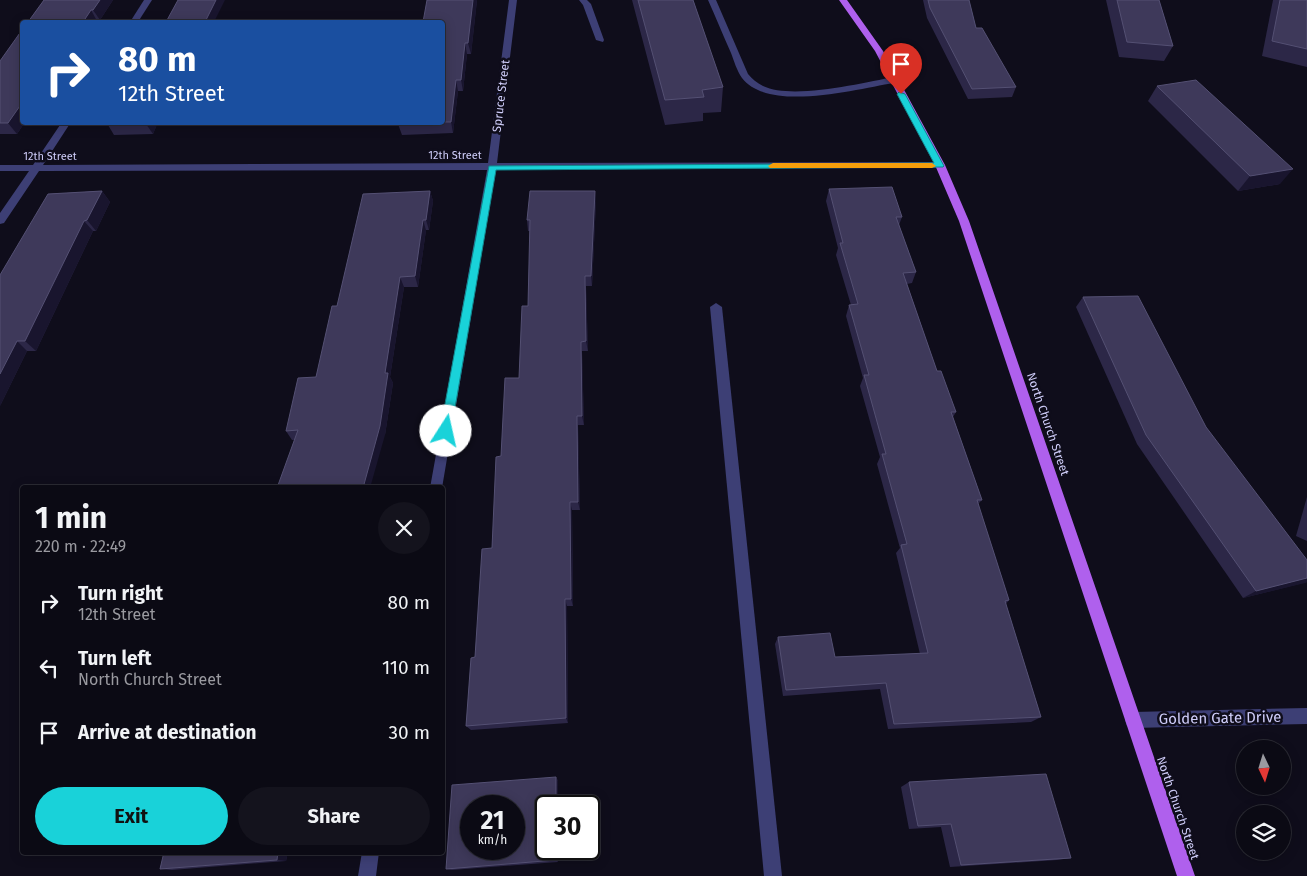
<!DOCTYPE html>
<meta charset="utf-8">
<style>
body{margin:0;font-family:"Fira Sans",sans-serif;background:#14131d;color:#f1f3f6;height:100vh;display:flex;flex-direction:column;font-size:19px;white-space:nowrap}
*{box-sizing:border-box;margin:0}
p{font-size:16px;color:#9a9aa0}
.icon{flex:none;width:28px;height:28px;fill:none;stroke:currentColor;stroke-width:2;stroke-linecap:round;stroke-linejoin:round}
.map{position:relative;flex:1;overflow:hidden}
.drawer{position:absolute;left:20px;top:485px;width:425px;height:370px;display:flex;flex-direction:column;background:#0b0a14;border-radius:5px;box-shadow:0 2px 12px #0003,0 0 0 1px #2b2b34}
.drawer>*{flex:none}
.hud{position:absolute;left:20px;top:20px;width:425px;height:105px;border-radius:5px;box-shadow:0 2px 12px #0003,0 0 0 1px #2b2b34;background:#1a4fa0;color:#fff;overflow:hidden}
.needle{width:32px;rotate:176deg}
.fabs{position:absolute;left:1236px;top:740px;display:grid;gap:10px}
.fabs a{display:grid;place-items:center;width:55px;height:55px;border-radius:50%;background:#0b0a14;box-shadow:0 2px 12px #0003,0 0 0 1px #2b2b34;font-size:25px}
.speed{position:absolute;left:460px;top:795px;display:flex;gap:10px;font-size:25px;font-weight:700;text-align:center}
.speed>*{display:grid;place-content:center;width:65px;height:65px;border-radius:50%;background:#0b0a14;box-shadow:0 2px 12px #0003,0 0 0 1px #2b2b34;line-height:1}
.speed small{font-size:12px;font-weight:400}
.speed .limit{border:2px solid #111;border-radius:8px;background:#fff;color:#111}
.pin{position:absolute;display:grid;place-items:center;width:42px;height:42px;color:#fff;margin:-51px -21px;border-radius:50% 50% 50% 0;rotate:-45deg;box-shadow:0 0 5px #0007}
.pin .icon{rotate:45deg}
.me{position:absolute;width:55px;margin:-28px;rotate:10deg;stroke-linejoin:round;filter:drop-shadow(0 0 4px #0008)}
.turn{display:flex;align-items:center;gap:18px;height:105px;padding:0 15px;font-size:22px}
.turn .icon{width:65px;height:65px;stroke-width:2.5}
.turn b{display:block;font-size:35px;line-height:42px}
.round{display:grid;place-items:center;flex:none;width:52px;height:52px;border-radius:26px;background:#14131d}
.headline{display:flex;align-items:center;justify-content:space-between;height:85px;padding:0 15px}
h1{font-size:30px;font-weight:700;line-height:38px}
.primary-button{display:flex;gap:10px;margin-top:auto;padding:10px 15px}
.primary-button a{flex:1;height:58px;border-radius:30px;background:#19d2d9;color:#111;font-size:20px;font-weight:700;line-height:58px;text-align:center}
.primary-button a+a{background:#14131d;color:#f1f3f6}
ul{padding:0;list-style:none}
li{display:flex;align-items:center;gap:15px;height:65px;padding:0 15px}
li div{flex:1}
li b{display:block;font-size:19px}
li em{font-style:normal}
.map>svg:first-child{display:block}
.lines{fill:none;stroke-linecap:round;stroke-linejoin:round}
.minor{fill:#3d3f75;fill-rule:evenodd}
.major{fill:#af60ed;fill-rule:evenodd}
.wall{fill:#2c2747}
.shaded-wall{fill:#19152e}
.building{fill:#3e395a;stroke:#545073;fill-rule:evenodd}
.route{fill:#19d2d9;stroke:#10888d}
.slow{fill:#f59e0b}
.labels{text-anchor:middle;stroke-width:5;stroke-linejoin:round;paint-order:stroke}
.far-street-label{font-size:11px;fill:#cfcdf9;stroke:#0f0d1b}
.street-label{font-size:12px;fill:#cfcdf9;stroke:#0f0d1b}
.near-street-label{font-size:15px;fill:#cfcdf9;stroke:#0f0d1b}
</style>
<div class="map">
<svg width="1307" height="876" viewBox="0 0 1307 876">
<rect width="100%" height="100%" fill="#0f0d1b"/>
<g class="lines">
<!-- minor -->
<g class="minor">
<path d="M144,0H152L138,22H130Z"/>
<path d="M509,0H517L497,163L940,162L945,165L940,168L496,169L442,488H430L487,170L39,171L4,223L0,224V213L29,171H0V165H33L62,122H71L43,165L488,163Z"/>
<path d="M579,0H587L591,4L604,40L603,42L596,40L583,5Z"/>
<path d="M708,0H716L748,74C752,79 757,83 763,86C792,100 862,83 894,77L898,80L894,83C856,89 769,113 742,78C737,71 734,61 731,53C723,35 716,18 708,0Z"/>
<path d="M716,303L722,307L782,876H764L710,307Z"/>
<path d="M1307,708V724L1133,728L1127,726L1125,720L1127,714L1133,712Z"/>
<path d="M362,852H379L376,876H358Z"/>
</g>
<!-- major -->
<path class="major" d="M839,0H847L883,51L945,165L969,221L1195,876H1177L959,221L935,165L875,51Z"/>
</g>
<!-- wall -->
<g class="wall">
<path d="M44,0H113L100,20L97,21L96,22H28Z"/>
<path d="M427,0H477L471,54H467L463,91H458L453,133L402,135L398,124L442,122Z"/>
<path d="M632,0H693L723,87L721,112L703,113V121L665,125Z"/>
<path d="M923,0H969L976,28L1016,87L1012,97L968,99L927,18Z"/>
<path d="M1106,0H1159L1173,46L1164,61L1119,57Z"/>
<path d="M1273,0H1307V67L1262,56Z"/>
<path d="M0,61L22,122H25L17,134H0Z"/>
<path d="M1157,86L1280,184L1238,191L1148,101Z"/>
<path d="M158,122L153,134L114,135L108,125Z"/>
<path d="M829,189L902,217L899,225L916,272L912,283L907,284L937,371L956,412L953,417L982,500L978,504L1009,600L1006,604L1041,717L1031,722L888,729L880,689L783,696L775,644L778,637L835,657L920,654L896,553L900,548L877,464L880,457L860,386L863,378L846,316L849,305H851L836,255L838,248L826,201Z"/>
<path d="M102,191L110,202L96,231H93L36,351H27L0,406L48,194Z"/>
<path d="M430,191L433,201L429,230H426L418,287H404L390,377L393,383L385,435L292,440L286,431L316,377L337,306Z"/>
<path d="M596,201L592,286H586L588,351H582L584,425H578L580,510H572L573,606H567L568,723L471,730L466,726L475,657L492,548L501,456L519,378L528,306L530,231H528L527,220Z"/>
<path d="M1083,297L1307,560V582L1243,598L1137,444L1076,307Z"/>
<path d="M1307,497V541L1296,536Z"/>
<path d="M556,777L558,781V806H546V849H558V862L452,870L446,869Z"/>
<path d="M909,782L1071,858L1057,860L950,867L941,827L909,829L901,787Z"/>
<path d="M164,852H288L286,861L172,870L160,869Z"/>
</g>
<!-- shaded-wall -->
<g class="shaded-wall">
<path d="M100,0H113L100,20L93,10Z"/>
<path d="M216,0H225L214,22H205Z"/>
<path d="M473,0H477L471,54L468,43Z"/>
<path d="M91,10L97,21L96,22H83Z"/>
<path d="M465,43L467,54L463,91L461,80Z"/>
<path d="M456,80L458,91L453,133L451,122Z"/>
<path d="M22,103V122H25L17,134L8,123Z"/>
<path d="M147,122H158L153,134L146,124Z"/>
<path d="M1293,169L1280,184L1238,191L1250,176Z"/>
<path d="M102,191L110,202L96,231L87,220Z"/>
<path d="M430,191L433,201L429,230L426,220Z"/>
<path d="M595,191L596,201L592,286L591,276Z"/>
<path d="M423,220L426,230L418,287L415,276Z"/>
<path d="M84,221L93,231L36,351L25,341Z"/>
<path d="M585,276L586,286L588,351L586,341Z"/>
<path d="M400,277L404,287L390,377L393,383L385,435L370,488H363L385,373Z"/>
<path d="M17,341L27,351L0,406V374Z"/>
<path d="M581,342L582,351L584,425L582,416Z"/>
<path d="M577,416L578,425L580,510L578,502Z"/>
<path d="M570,502L572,510L573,606L571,599Z"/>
<path d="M1307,578V582L1305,583L1243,598L1256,591Z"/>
<path d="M565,599L567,606L568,723L566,718Z"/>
<path d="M556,777L558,781V806H556Z"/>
<path d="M556,849H558V862L556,860Z"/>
<path d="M278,852H288L286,861L277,860Z"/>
</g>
<!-- building -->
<g class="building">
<path d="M44,0H100L93,10H91L83,22H28Z"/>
<path d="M178,0H216L205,22H166Z"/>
<path d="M427,0H473L468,43H465L461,80H456L451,122H442V22H423Z"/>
<path d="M638,0H693L723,87L702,90L704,97L665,100Z"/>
<path d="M928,0H969L976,28H982L1016,87L972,89L930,8Z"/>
<path d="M1117,0H1159L1173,46L1127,42Z"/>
<path d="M1280,0H1307V49L1272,41Z"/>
<path d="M22,30V103L8,123H0V61Z"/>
<path d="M1196,80L1293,169L1250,176L1157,86Z"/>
<path d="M109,122H147L146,124L108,125Z"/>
<path d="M398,122H435L398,124Z"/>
<path d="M892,187L902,217H896L916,272L903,273L937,371H941L956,412H951L982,500H977L1009,600L1005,601L1041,717L894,724L886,683L786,690L778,637L830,633L835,657L928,653L901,545L907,544L882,454H886L864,375H869L849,305L858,304L840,243H843L829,189Z"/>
<path d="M102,191L87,220L84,221L25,341H17L0,374V275L48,194Z"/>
<path d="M430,191L426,220H423L415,276L400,277L385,373H388L380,426L363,488H277L298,430L286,431L298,378L316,377L332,306H337L363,194Z"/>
<path d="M530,191H595L591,276H585L586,341L581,342L582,416H577L578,502H570L571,599H565L566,718L466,726L471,658L475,657L482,549L492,548L496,457L501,456L505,378H519L522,306H528L530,220H527Z"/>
<path d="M1138,296L1206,427L1307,560V578L1256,591L1146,435L1083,297Z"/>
<path d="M1046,774L1071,858L961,865L951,824L918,826L909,782Z"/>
<path d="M556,777V806H546V849H556V860L446,869L452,785ZM471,806H514V849H471Z"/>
<path d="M164,852H278L277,860L160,869Z"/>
</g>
<!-- route -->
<path class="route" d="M899,92L905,94L944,166L943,167L496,170L451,431L446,436L442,434L440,431L489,166L934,163L897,94Z"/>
<!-- slow -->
<path class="slow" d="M773,163H932L936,166L932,168H770L768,166Z"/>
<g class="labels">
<!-- far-street labels -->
<g class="far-street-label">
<text x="455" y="159">12th Street</text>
<text x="50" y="160">12th Street</text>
</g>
<!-- street labels -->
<g class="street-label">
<text transform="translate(501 96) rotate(-83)" y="4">Spruce Street</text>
<text transform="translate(1048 424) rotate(71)" y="4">North Church Street</text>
<text transform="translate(1178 808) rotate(71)" y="4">North Church Street</text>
</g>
<!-- near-street labels -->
<g class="near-street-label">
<text transform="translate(1220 718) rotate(-1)" y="5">Golden Gate Drive</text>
</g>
</g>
</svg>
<div class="fabs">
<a><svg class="needle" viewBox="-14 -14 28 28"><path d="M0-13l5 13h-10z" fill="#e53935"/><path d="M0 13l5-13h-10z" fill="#9a9aa0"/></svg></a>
<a><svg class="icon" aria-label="layers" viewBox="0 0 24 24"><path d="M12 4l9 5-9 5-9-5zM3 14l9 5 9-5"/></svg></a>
</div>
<div class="speed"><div>21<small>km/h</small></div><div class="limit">30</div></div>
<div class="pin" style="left:901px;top:94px;background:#d93025"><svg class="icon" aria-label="arrive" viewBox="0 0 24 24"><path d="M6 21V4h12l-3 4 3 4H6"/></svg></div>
<svg class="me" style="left:446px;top:431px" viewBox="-20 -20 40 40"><circle r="19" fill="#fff"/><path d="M0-13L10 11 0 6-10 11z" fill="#19d2d9"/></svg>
<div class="hud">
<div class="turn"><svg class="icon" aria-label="right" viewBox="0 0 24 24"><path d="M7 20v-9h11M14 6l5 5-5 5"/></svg><div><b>80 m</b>12th Street</div></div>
</div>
<section class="drawer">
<div class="headline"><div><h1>1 min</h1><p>220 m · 22:49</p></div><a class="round"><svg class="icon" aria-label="close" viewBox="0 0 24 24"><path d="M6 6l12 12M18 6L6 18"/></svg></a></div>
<ul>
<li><svg class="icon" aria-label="right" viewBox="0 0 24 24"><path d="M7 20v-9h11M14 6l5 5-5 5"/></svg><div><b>Turn right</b><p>12th Street</p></div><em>80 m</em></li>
<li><svg class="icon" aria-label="left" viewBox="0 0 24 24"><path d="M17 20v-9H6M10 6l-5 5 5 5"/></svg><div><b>Turn left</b><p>North Church Street</p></div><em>110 m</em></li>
<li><svg class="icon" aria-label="arrive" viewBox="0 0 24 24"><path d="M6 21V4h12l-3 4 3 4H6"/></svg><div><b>Arrive at destination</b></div><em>30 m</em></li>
</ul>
<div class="primary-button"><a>Exit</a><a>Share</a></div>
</section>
</div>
